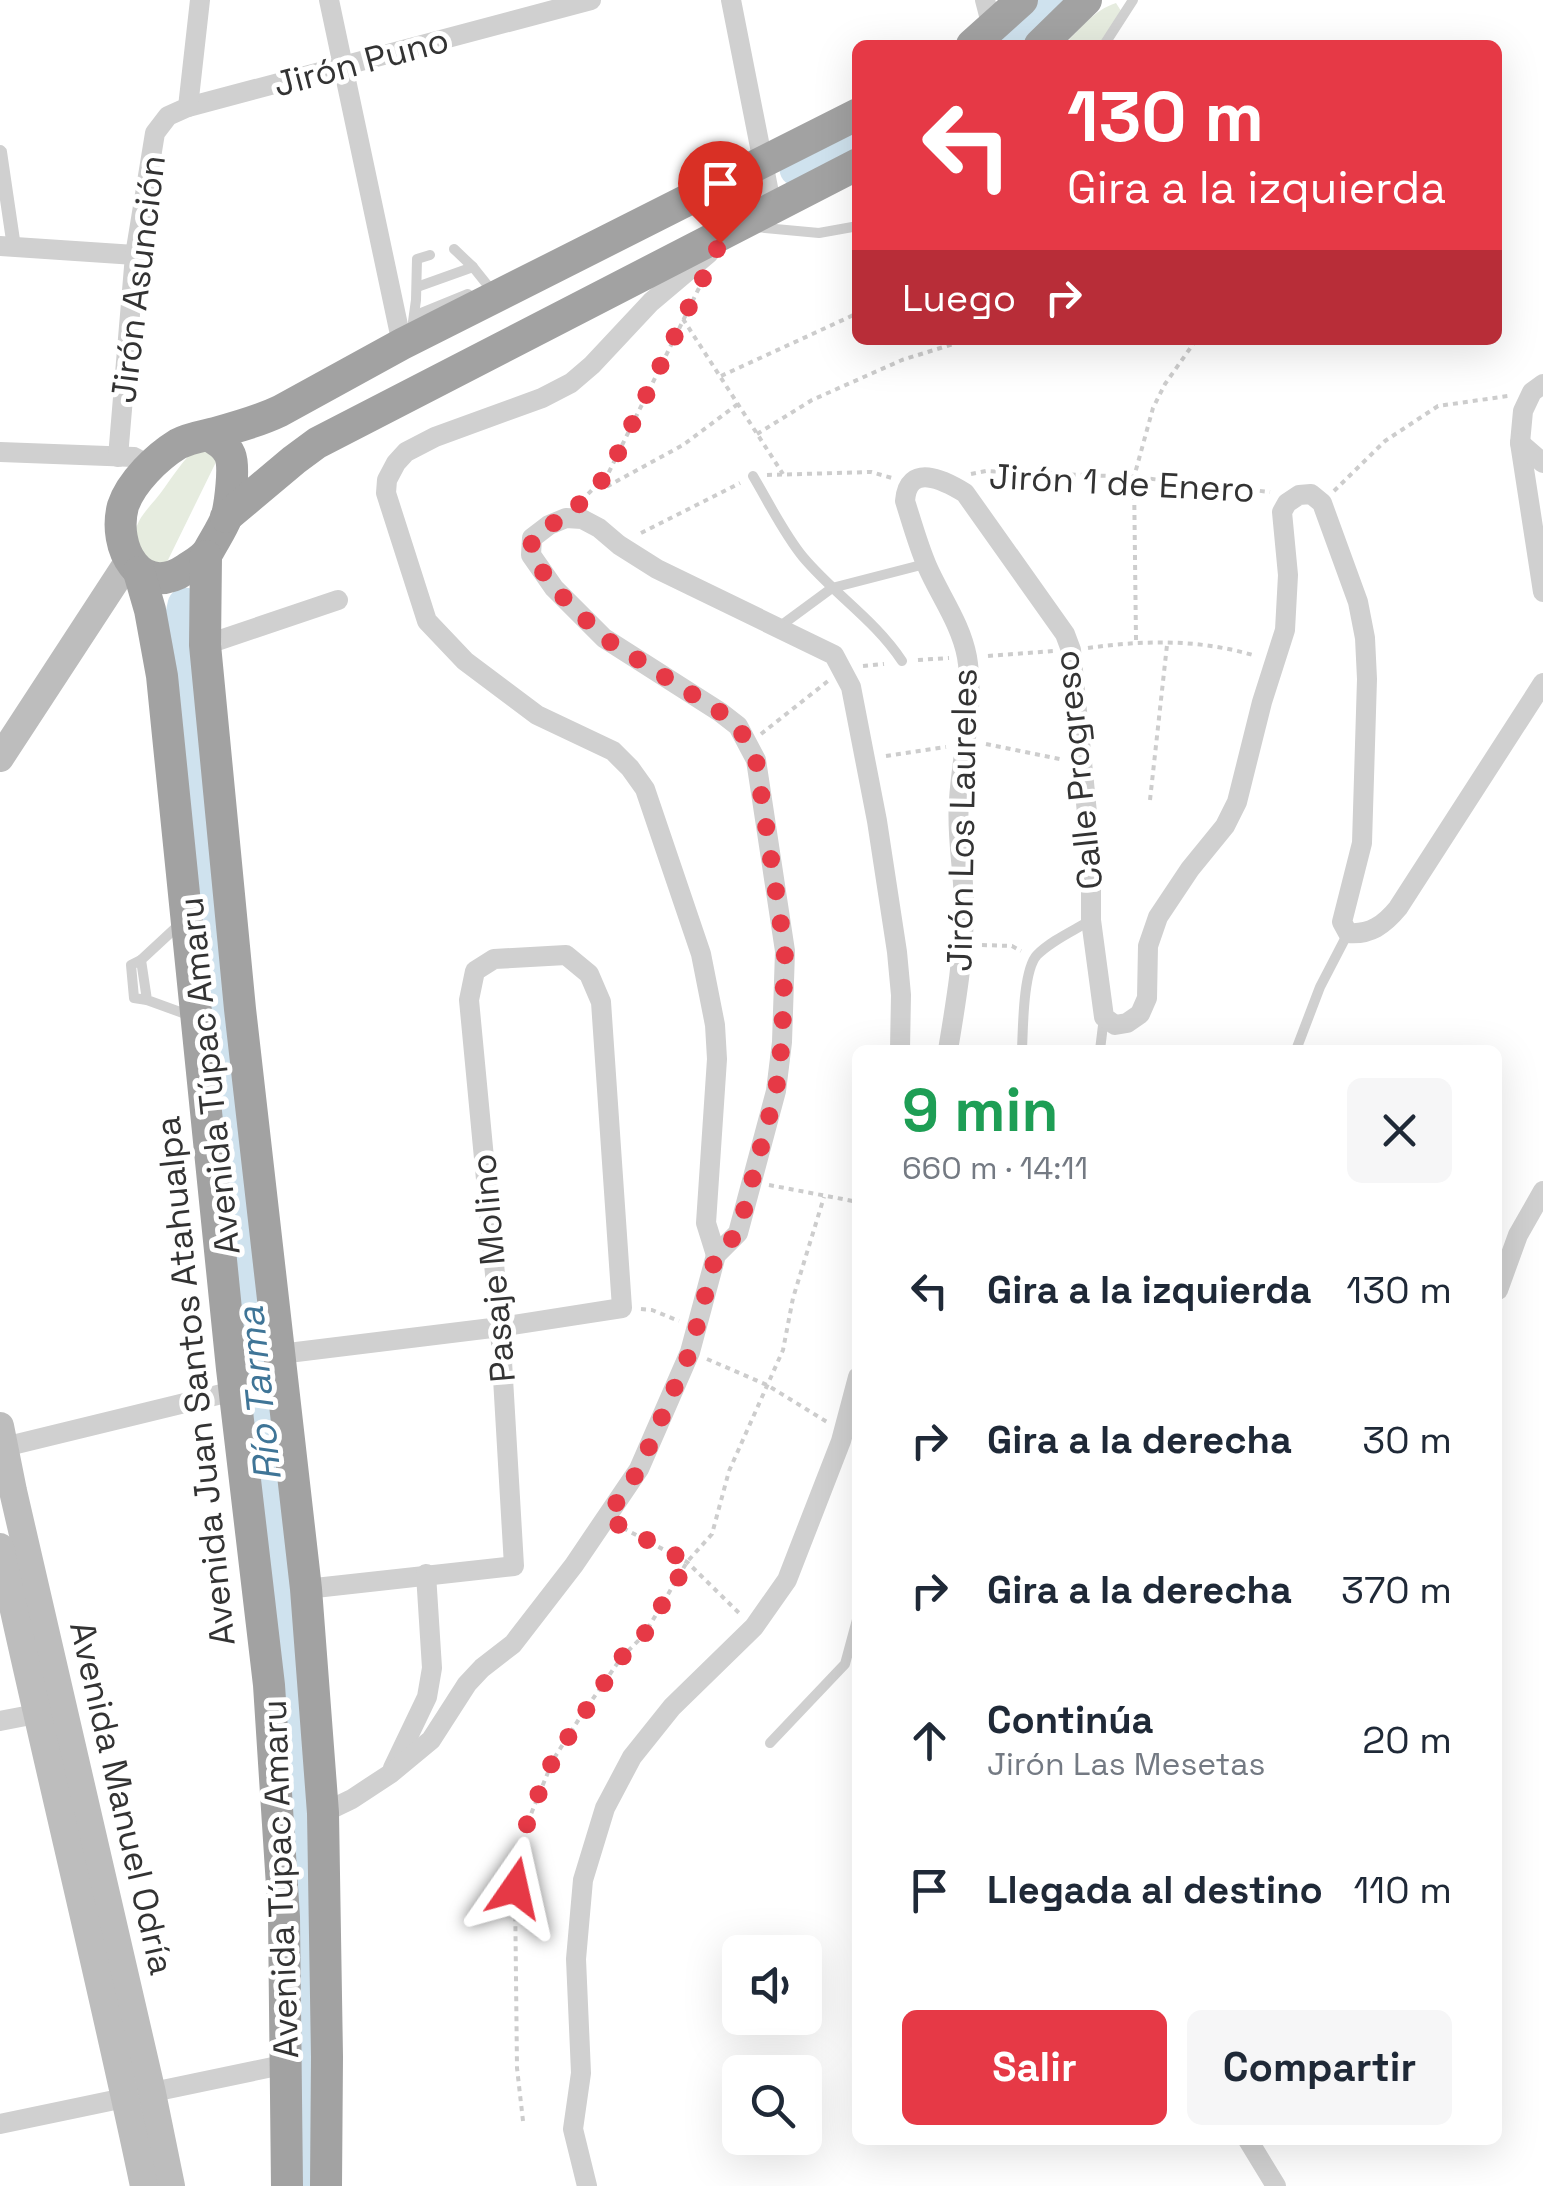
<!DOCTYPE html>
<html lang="es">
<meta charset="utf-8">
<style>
body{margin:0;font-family:"Space Grotesk",sans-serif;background:#f6f6f7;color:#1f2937;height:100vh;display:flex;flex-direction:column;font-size:38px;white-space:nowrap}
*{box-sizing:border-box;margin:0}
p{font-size:32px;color:#747a83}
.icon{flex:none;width:55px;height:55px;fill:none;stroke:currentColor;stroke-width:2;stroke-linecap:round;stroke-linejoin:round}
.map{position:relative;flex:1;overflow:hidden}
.panel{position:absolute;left:852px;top:1045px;width:650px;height:1100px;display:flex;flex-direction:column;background:#fff;border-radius:15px;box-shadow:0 10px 40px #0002}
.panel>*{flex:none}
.top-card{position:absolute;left:852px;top:40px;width:650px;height:305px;border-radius:15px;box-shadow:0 10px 40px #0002;background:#e63946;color:#fff;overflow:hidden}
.controls{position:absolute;left:722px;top:1935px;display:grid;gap:20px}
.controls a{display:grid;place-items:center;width:100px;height:100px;border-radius:15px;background:#fff;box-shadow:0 10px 40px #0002;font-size:50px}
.pin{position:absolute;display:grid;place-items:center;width:85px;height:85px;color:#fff;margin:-102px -42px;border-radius:50% 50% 50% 0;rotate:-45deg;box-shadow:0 0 10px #0007}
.pin .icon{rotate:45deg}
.me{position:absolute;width:110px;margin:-55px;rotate:11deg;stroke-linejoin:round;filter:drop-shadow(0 0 8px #0008)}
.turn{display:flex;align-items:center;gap:35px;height:210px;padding:0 50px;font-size:45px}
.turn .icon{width:130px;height:130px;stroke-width:2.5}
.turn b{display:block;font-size:70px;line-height:85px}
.then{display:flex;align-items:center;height:95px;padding:0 50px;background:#0003;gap:20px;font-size:38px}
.round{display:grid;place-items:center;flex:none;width:105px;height:105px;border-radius:15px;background:#f6f6f7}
.head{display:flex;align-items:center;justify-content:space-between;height:170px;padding:0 50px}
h1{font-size:60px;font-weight:800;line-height:75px;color:#1e9e55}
.primary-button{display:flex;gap:20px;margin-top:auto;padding:20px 50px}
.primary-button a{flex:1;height:115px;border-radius:15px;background:#e63946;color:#fff;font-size:40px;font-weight:800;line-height:115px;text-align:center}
.primary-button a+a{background:#f6f6f7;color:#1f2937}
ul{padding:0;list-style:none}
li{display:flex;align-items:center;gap:30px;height:150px;padding:0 50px}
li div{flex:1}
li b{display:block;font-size:38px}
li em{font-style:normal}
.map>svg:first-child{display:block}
.green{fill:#e6ecdf}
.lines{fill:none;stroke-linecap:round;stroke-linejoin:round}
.river{stroke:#cfe2ee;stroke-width:35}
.path{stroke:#cdcdcd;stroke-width:4;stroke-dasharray:5 5;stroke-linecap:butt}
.service{stroke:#d0d0d0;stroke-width:10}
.pedestrian{stroke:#d0d0d0;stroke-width:14}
.minor{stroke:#d0d0d0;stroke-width:20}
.secondary{stroke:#bdbdbd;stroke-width:28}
.trunk{stroke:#a2a2a2;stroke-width:32}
.route{stroke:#e63946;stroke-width:18;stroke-dasharray:0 32.4}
.labels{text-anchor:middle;stroke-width:10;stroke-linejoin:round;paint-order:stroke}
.street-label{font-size:35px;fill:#333;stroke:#fff}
.water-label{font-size:38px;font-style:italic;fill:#3f7597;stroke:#fff}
</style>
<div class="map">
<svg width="1543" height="2186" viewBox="0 0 1543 2186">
<rect width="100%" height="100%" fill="#fff"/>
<!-- green -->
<g class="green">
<path d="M1116,3L1123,14L1102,45H1064C1080,29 1094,10 1116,3Z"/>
<path d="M205,448L217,460L168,560L164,566L147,563C121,525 145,516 165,487C175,473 183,461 195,449Z"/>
</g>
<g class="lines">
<!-- river -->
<g class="river">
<path d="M1012,45L1059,0"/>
<path d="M797,169L858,138"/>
<path d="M185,605L179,633L185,705L289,1678L304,1919L307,2074V2186"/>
</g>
<!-- path -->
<g class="path">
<path d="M683,319L783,474"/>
<path d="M721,376L858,313"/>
<path d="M757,434L812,400L902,360L966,340"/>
<path d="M971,474L986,471L1134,477L1270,492"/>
<path d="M767,475L871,472L892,478"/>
<path d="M597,486L606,487L683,445L738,404"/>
<path d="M1334,491L1385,441L1438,406L1508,396"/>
<path d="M581,501L608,474L699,288"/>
<path d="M641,533L740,483"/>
<path d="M1136,640L1134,477L1153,408L1165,384L1196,340"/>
<path d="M1088,648C1145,640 1200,639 1256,656"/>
<path d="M988,656L1053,651"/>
<path d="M918,660L949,658"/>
<path d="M863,666L884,664"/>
<path d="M761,734L828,681"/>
<path d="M986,744L1064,760"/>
<path d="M886,756L946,747"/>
<path d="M1150,800L1167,645"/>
<path d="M982,945L1012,946L1021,951"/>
<path d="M769,1185L858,1202"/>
<path d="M641,1309L652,1310L679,1321"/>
<path d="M707,1359L767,1385L827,1422"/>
<path d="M623,1528L687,1562L739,1613"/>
<path d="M523,2121L517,2068L515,1888L529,1819L553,1760L579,1719L621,1658L644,1635L687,1562L712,1534L729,1471L783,1350L793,1298L824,1197"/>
</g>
<!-- service -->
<g class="service">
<path d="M1104,45L1133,0"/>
<path d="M755,227L819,233L858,226"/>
<path d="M454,249L473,267L493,292"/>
<path d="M417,287L473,267"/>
<path d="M414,316L468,294"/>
<path d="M412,329L416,300L417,259L430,255"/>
<path d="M753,476C769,503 784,534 803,557C834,594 875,620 902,661"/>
<path d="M779,627L832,588L925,564"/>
<path d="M182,922L141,960L147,1000L191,1016"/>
<path d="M141,960L131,965L134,998L147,1000"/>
<path d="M1022,1050C1023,1029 1023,970 1037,955C1052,940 1073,931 1091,920"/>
<path d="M1100,1050L1104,1017"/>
<path d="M1296,1050L1320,987L1348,933"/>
<path d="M770,1743L845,1664L858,1616"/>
</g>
<!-- pedestrian -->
<path class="pedestrian" d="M0,152L14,247"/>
<!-- minor -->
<g class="minor">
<path d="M329,0L402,344"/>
<path d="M731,0L772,208"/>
<path d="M985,0L992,27"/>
<path d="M188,107L591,0"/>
<path d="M0,246L135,255"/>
<path d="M709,253L651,302L592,365L571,383L542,398L435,437L406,452L396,463L387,480L386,493L427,621L465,661L537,715L613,751L630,768L645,789L701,954L715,1025L717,1059L706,1223L716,1255"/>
<path d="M1543,384L1532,392L1523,411L1520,443L1543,592"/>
<path d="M1520,443L1543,463"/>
<path d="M0,452L134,457L151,466"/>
<path d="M118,457L135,255L155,133L168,116L188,107L200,0"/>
<path d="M205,645L338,600"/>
<path d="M948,1050C956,1002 964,955 964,907C964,871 956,836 959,800C962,752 975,705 967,657C961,624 940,596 927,566C918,545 912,523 905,501C908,462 944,480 965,493L1065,634L1071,650L1091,854V920L1104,1017L1115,1025L1127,1023L1140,1014L1147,998L1148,946L1158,917L1190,869L1225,826L1237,802L1262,702L1285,630L1288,575L1282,512L1287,503L1299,495L1311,494L1322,503L1358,602L1365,638L1367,679L1362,843L1342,922L1348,933C1370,935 1384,925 1398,908L1543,683"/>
<path d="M1498,1290L1518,1235L1543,1191"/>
<path d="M280,1354L500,1327L622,1308L601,1002L589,974L566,955L494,959L475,971L469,1000L500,1327L514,1566L306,1589"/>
<path d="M0,1448L234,1391"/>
<path d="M0,1721L36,1714"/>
<path d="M393,1768L427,1697L432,1668L426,1574"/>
<path d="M323,1813L352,1799L390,1774L431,1740L467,1684L482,1668L513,1644L574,1565L639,1469L690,1352L716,1255L738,1233L776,1091L782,1042L785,951L756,760L738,726L720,712L604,638L554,588L531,555L532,538L549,525L566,518L582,519L599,528L619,545L657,569L834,655L851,687L877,821L897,952L901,995L900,1050"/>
<path d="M0,2124L287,2064"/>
<path d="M1248,2140L1276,2186"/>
<path d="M587,2186L573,2129L581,2073L576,1959L583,1880L605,1808L632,1757L672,1707L754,1627L787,1580L841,1441L858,1377"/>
</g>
<!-- secondary -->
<g class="secondary">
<path d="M0,758L128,562"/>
<path d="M0,1426L13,1491L152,2093L171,2186"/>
<path d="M0,1547C46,1760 99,1972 144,2186"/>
</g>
<!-- trunk -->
<g class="trunk">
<path d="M972,45L1022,0"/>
<path d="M1040,45L1086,0"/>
<path d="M208,435C217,440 226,445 230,455C235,467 230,503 227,516C223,527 215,539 209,550C204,559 195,563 186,569C140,600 112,547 123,506C131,482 157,457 178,444C189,438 203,436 215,433C237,427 259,421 280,411L402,344L858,114"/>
<path d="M226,517L294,460L317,443L858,164"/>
<path d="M206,556L205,645L240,1009L306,1589L323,1813L327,2057L326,2186"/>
<path d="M139,572L150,610L162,676L232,1369L269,1685L284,1917L287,2186"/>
</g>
</g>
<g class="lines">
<!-- route -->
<path class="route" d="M515,1888L528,1819L553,1760L621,1658L644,1635L688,1562L606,1518L639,1470L690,1352L716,1255L738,1233L776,1091L782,1042L785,951L756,760L738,726L720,712L604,638L554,588L531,555L532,538L549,525L566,518L608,474L720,243"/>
</g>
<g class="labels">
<!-- street labels -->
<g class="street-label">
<text transform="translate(361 62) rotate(-15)" y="12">Jirón Puno</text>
<text transform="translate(138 279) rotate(-83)" y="12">Jirón Asunción</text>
<text transform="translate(1122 483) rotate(3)" y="12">Jirón 1 de Enero</text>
<text transform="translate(1078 770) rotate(-96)" y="12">Calle Progreso</text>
<text transform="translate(962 820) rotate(-89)" y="12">Jirón Los Laureles</text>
<text transform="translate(209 1076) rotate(-96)" y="12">Avenida Túpac Amaru</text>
<text transform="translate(493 1268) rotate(-95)" y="12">Pasaje Molino</text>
<text transform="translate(195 1381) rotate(-96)" y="12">Avenida Juan Santos Atahualpa</text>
<text transform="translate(122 1798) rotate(77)" y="12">Avenida Manuel Odría</text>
<text transform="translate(280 1879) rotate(-92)" y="12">Avenida Túpac Amaru</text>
</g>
<!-- water labels -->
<g class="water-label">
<text transform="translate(259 1394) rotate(-96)" y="13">Río Tarma</text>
</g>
</g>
</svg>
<div class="controls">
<a><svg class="icon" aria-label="sound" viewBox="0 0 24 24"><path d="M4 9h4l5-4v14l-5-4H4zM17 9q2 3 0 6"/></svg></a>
<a><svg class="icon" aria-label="search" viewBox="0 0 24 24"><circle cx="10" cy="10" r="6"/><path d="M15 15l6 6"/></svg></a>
</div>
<div class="pin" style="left:720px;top:243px;background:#d93025"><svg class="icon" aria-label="arrive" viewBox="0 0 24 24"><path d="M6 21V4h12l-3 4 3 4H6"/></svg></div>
<svg class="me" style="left:515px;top:1888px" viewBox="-20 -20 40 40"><path d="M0-17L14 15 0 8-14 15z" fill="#e63946" stroke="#fff" stroke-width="4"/></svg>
<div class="top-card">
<div class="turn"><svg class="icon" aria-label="left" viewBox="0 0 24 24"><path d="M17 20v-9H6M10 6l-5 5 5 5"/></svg><div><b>130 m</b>Gira a la izquierda</div></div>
<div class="then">Luego<svg class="icon" aria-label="right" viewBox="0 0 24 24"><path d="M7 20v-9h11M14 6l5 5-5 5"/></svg></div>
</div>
<section class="panel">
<div class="head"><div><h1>9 min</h1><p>660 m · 14:11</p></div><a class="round"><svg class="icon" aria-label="close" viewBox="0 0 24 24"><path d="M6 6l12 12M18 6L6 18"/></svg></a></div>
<ul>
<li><svg class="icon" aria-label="left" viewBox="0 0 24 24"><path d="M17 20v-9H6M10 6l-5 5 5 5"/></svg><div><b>Gira a la izquierda</b></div><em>130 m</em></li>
<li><svg class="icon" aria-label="right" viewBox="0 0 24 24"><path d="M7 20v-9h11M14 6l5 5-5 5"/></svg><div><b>Gira a la derecha</b></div><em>30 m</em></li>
<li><svg class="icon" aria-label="right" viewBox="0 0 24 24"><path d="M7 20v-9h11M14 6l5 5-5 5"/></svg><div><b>Gira a la derecha</b></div><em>370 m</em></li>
<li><svg class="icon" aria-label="ahead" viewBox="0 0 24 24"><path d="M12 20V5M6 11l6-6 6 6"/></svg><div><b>Continúa</b><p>Jirón Las Mesetas</p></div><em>20 m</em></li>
<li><svg class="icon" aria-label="arrive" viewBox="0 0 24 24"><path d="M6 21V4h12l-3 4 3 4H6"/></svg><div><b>Llegada al destino</b></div><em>110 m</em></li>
</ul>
<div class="primary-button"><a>Salir</a><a>Compartir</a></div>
</section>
</div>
